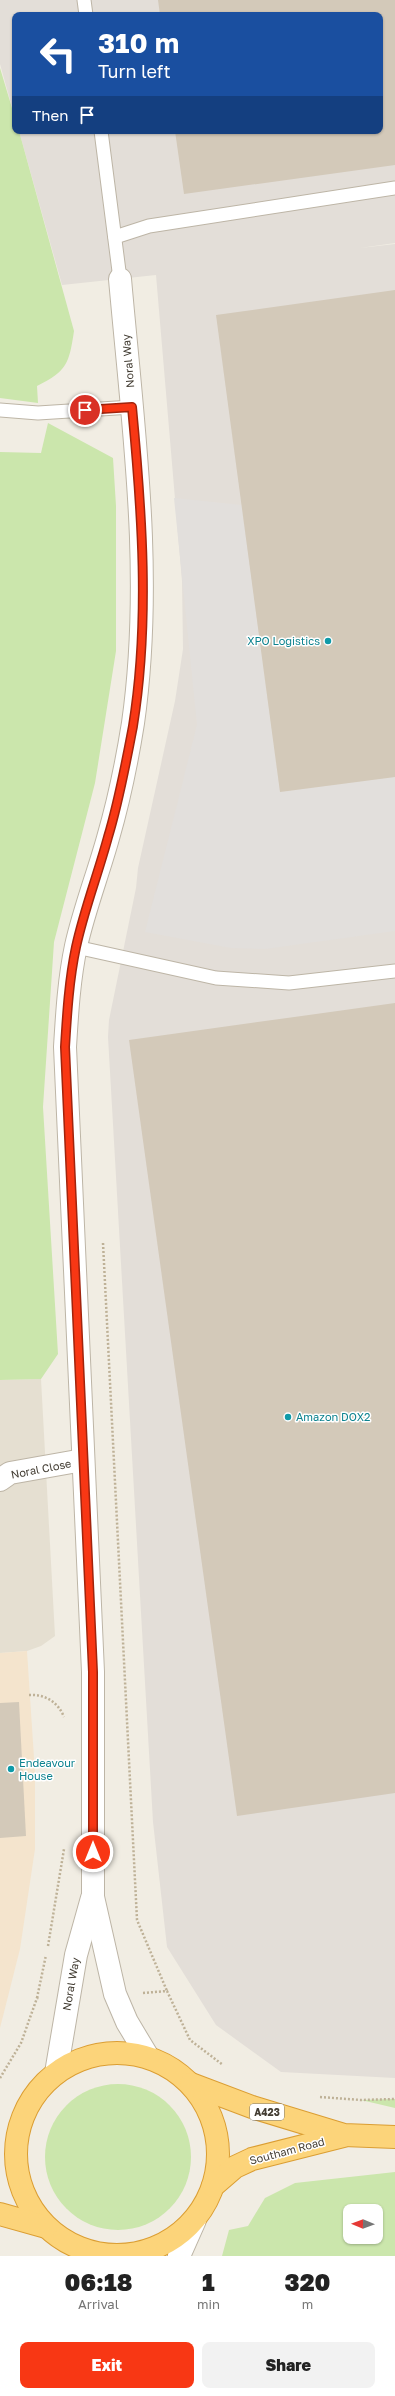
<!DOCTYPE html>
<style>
body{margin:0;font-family:"Golos Text",sans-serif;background:#f2f2f2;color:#222;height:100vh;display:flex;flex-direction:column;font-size:15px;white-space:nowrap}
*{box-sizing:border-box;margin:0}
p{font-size:13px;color:#767676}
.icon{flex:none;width:22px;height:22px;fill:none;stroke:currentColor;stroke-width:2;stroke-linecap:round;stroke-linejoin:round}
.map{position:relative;height:2256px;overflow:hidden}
.panel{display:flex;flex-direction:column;background:#fff;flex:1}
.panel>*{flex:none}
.top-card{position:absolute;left:12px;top:12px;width:371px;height:122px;border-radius:8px;box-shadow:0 1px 3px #0004;background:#1a4fa0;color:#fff;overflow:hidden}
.needle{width:26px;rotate:271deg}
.fabs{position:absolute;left:343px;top:2204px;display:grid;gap:8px}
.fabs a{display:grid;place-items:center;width:40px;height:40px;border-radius:8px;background:#fff;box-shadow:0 1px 3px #0004;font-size:20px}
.pin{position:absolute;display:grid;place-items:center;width:34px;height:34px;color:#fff;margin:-17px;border:2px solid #fff;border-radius:50%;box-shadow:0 1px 4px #0007}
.me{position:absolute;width:44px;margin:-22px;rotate:0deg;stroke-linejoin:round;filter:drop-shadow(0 0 3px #0008)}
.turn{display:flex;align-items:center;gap:14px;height:84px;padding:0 20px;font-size:18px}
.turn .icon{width:52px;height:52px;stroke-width:2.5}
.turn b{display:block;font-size:28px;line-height:34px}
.then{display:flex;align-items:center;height:38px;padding:0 20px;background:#0003;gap:8px;font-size:15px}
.eta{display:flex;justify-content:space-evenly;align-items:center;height:68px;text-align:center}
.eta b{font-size:24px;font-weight:800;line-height:28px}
.action{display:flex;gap:8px;margin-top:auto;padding:8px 20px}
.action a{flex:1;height:46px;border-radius:8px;background:#f83714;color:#fff;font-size:16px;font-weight:800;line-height:46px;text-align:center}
.action a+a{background:#f2f2f2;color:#222}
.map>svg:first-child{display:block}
.residential{fill:#e5dfd1}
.commercial{fill:#f4e4cd}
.industrial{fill:#e3ded8}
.green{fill:#cbe6ac;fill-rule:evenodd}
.parking{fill:#e2dfdc}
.building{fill:#d3c9b9}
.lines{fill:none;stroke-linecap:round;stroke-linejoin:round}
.service-casing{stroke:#bdb5a6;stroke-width:15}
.minor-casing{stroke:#bdb5a6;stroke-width:24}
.tertiary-casing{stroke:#bdb5a6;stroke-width:24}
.trunk-casing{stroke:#db9e33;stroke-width:24}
.path{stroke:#beb197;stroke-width:2.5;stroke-dasharray:2 2;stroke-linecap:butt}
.service{stroke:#fff;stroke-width:13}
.minor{stroke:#fff;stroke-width:22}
.tertiary{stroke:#fff;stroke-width:22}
.trunk{stroke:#fcd47a;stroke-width:22}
.route-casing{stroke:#a1240d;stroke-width:10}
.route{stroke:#f83714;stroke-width:7}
.culture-dot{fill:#0f9aa8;stroke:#fff;stroke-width:1.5}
.labels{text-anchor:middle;stroke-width:3;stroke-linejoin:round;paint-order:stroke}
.shield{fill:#fff;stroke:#7b7770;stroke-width:1}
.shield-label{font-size:10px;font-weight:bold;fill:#433d33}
.street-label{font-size:11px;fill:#433d33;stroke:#fff}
.culture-label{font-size:11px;fill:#0d838f;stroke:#fff;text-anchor:start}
</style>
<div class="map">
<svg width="395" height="2256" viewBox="0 0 395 2256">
<rect width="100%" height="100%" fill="#f1ede3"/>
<!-- residential -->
<path class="residential" d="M41,1379L55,1636L41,1646L27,1651L0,1653V1380Z"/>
<!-- commercial -->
<path class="commercial" d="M27,1651L35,1773V1849L20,1949L0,2028V1653Z"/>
<!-- industrial -->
<path class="industrial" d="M0,0H395V243L360,248L395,244V2078L281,2072L216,2025L167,1947L153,1822L108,1037L109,1020L136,888L138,868L175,701L183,649L182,581L156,275L62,285L19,131H380V15H15V118L0,64Z"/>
<!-- green -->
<g class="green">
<path d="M0,68L15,118V131H19L74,331C69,364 67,371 37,386L38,403L0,398Z"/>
<path d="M48,423L113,458L116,506V651L95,783L54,942L43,1107L58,1354L41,1379L0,1380V452L41,453Z"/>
<circle cx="118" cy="2157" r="73"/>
<path d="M395,2099V2108L361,2100Z"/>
<path d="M395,2172V2256H222L229,2230L248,2226L265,2198L295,2183ZM350,2211H376V2237H350Z"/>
</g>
<!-- parking -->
<path class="parking" d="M174,498L242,505L280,792L395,777V931L265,949L231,948L145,932L197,725Z"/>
<!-- building -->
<g class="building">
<path d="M158,0H395V165L184,194L175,131H380V15H160Z"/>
<path d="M395,290V777L280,792L216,315Z"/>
<path d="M395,1003V1793L237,1816L129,1040Z"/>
<path d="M19,1702L26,1836L0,1838V1703Z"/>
</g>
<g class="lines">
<!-- service casing -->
<g class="service-casing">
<g id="service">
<path d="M84,0L86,15"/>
<path d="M101,131L120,279"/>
<path d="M115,237L149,226L395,188"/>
<path d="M0,410L38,413L132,407"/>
<path d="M76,947L216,978L289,983L395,971"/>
</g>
</g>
<!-- minor casing -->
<g class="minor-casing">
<g id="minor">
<path d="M120,279C133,426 154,575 133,723C127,761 119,800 108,838C98,874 84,910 76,946C69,979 67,1014 65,1047L93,1672V1897L115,1994L127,2022L148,2057"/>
<path d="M0,1480L10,1473L83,1460"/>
<path d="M56,2073L76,1955L92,1898"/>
</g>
</g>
<!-- tertiary casing -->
<g class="tertiary-casing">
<g id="tertiary">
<path d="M92,2253L94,2256"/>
<path d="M179,2256L195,2220"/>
</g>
</g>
<!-- trunk casing -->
<g class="trunk-casing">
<g id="trunk">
<circle cx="117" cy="2154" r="101"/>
<path d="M191,2084L252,2107L344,2135L395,2137"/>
<path d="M213,2186L235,2167L252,2159L343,2136"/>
<path d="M0,2214L46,2227"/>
</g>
</g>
<!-- path -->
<g class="path">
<path d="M103,1243L137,1920L167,1991"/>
<path d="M29,1695C45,1694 58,1702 64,1717"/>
<path d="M48,1946L64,1849"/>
<path d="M143,1993L167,1991L190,2040L223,2065"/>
<path d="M37,1998L46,1955"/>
<path d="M0,2078L21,2043L37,1998H40"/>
<path d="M320,2097L361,2100L395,2099"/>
</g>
<!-- service -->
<use href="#service" class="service"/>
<!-- minor -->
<use href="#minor" class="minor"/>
<!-- tertiary -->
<use href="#tertiary" class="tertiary"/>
<!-- trunk -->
<use href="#trunk" class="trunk"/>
</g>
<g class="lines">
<!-- route casing -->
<g class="route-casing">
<path id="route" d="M85,410L132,407C142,512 150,621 133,726C126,763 119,801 108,837C98,874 84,910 76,947C69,980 67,1014 65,1047L93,1672V1852"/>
</g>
<!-- route -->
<use href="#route" class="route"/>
</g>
<!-- markers -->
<g class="culture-dot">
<circle cx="328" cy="641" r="4"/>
<circle cx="288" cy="1417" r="4"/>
<circle cx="11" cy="1769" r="4"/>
</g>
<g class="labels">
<!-- shield labels -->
<rect class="shield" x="250" y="2104" width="34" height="16" rx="3"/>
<g class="shield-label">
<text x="267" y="2116">A423</text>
</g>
<!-- street labels -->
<g class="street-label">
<text transform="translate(128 361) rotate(-95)" y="4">Noral Way</text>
<text transform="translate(41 1469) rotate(-11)" y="4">Noral Close</text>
<text transform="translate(71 1984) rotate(-80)" y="4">Noral Way</text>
<text transform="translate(287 2151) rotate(-15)" y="4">Southam Road</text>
</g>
<!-- culture labels -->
<g class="culture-label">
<text x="320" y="645" text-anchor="end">XPO Logistics</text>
<text x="296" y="1421">Amazon DOX2</text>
<text x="19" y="1767">Endeavour<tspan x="19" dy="13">House</tspan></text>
</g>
</g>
</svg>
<div class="fabs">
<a><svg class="needle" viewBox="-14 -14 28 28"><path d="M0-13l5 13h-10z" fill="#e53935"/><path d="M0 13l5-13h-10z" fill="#767676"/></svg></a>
</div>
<div class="pin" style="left:85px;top:410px;background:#d93025"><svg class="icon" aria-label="arrive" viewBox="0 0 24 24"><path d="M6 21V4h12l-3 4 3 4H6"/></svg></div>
<svg class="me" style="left:93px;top:1852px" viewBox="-20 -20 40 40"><circle r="17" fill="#f83714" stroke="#fff" stroke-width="3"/><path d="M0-11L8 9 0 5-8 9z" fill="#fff"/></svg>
<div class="top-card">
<div class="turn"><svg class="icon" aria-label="left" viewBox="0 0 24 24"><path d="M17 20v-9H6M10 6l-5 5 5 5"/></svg><div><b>310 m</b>Turn left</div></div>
<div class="then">Then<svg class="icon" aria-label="arrive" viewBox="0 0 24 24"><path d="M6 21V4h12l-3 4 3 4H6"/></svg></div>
</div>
</div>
<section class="panel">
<div class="eta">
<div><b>06:18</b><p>Arrival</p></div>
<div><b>1</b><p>min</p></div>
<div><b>320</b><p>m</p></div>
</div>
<div class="action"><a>Exit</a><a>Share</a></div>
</section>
